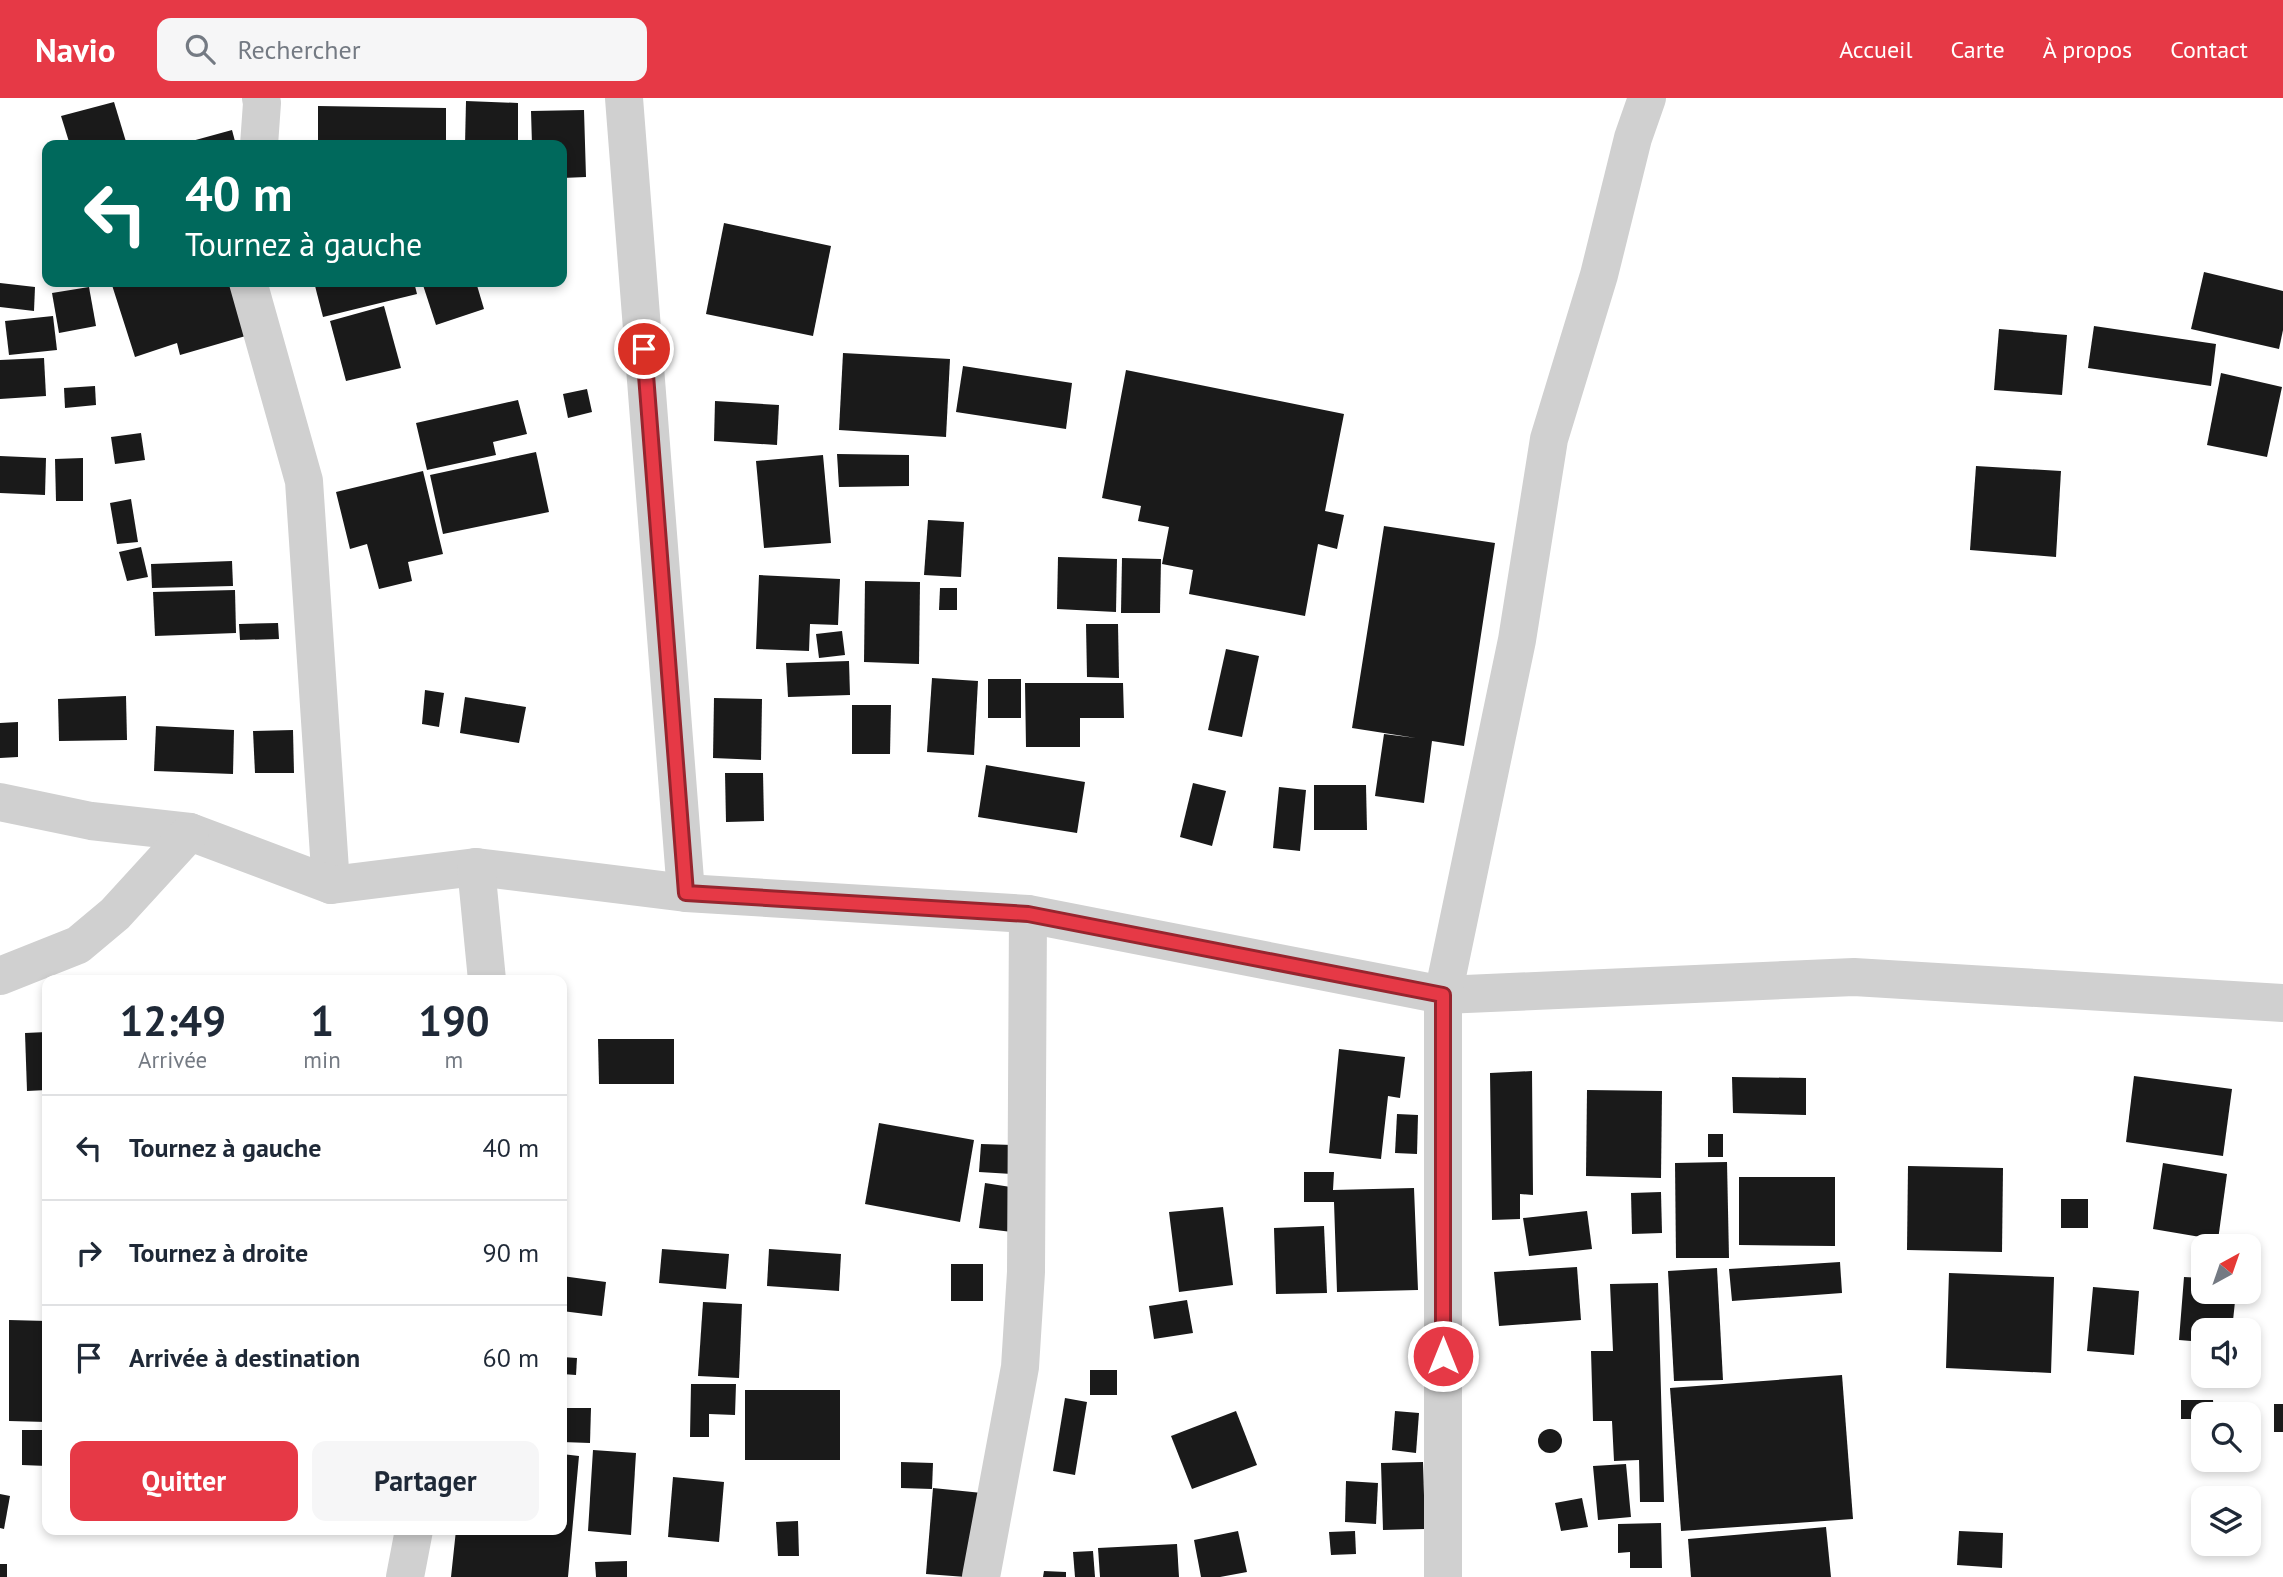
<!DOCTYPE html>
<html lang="fr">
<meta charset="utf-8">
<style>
body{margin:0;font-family:"PT Sans",sans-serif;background:#f6f6f7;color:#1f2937;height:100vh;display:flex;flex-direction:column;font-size:26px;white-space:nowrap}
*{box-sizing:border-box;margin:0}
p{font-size:23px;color:#747a83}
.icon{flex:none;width:38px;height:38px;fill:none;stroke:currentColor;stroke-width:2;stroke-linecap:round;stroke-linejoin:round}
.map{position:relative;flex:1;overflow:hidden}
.details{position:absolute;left:42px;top:877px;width:525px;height:560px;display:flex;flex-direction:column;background:#fff;border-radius:14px;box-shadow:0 4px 10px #0003}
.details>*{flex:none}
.hud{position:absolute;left:42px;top:42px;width:525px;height:147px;border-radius:14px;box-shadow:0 4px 10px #0003;background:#00695c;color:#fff;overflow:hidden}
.needle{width:46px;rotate:40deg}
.fabs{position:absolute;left:2191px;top:1136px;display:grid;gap:14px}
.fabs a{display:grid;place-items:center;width:70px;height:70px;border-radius:14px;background:#fff;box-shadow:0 4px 10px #0003;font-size:35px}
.pin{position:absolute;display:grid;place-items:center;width:60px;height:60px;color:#fff;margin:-30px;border:4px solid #fff;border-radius:50%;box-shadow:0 2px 7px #0007}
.me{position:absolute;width:77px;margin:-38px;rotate:0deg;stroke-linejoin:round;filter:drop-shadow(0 0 5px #0008)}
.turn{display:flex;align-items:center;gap:24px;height:147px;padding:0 28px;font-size:32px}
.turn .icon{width:91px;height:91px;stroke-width:2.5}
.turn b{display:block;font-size:49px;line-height:60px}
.eta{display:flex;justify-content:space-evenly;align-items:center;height:119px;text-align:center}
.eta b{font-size:42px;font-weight:700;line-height:49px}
.cta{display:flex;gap:14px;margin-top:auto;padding:14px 28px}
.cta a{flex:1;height:80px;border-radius:14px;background:#e63946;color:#fff;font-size:28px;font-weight:700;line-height:80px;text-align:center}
.cta a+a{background:#f6f6f7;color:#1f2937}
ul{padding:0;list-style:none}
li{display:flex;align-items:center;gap:21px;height:105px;padding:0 28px;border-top:2px solid #e0e1e3}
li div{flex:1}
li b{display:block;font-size:26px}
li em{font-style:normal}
header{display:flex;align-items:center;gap:42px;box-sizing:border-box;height:98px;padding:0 35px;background:#e63946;color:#fff}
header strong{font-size:33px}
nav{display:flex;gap:38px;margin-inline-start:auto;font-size:24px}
.search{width:490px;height:63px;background:#f6f6f7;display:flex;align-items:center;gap:18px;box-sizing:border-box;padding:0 24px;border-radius:14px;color:#747a83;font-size:26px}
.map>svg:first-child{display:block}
.building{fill:#1a1a1a}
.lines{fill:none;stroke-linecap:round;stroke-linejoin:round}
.minor{stroke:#d0d0d0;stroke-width:38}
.route-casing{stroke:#96252e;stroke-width:18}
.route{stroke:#e63946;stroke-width:12}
</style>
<header>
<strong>Navio</strong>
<div class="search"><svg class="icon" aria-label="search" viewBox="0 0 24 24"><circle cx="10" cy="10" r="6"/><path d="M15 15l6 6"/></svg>Rechercher</div>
<nav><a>Accueil</a><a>Carte</a><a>À propos</a><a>Contact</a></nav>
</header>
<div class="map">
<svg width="2283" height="1479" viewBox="0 0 2283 1479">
<rect width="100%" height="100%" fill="#fff"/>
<!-- building -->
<g class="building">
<path d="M466,3L518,5V47H465Z"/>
<path d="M114,4L127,47H70L61,18Z"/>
<path d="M318,8L446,10V47H318Z"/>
<path d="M584,12L586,79L562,80V47H532L531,13Z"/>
<path d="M232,32L236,47H181V46Z"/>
<path d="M724,125L831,148L813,238L706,216Z"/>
<path d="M2204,174L2283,193V232L2279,251L2191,231Z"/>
<path d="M111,184H233L249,237L180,257L177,245L135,259Z"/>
<path d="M314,184H414L417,196L323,219Z"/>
<path d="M422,184H476L484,211L436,227Z"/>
<path d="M0,185L35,189L34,213L0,209Z"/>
<path d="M89,189L96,228L59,235L52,195Z"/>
<path d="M384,208L401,270L346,283L330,223Z"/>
<path d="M53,218L57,252L9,257L5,223Z"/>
<path d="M2094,228L2216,246L2211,288L2088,270Z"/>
<path d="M1999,231L2067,237L2062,297L1994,292Z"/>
<path d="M843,255L950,261L946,339L839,332Z"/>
<path d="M44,260L46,298L0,301V262Z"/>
<path d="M963,268L1072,285L1066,331L956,314Z"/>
<path d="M1126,272L1344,316L1325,413L1344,417L1337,451L1318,446L1305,518L1189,496L1193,472L1162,466L1169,429L1138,423L1141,408L1102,400Z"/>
<path d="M2221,275L2282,289L2267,359L2207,347Z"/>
<path d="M95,288L96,307L65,310L64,290Z"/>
<path d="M587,291L592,314L568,320L563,296Z"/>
<path d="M518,302L527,336L493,344L496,357L427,372L416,325Z"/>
<path d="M715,303L779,307L777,347L714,343Z"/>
<path d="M141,335L145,362L115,366L111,339Z"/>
<path d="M536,354L549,414L443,436L430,377Z"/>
<path d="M837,356L909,357V388L839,389Z"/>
<path d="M823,357L831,445L764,450L756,363Z"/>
<path d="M0,358L46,360L45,397L0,395Z"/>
<path d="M83,360V403H56L55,361Z"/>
<path d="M1976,368L2061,373L2056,459L1970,452Z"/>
<path d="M423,373L443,456L408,464L412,483L379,491L367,446L350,451L336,394Z"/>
<path d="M131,401L138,444L117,446L110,405Z"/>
<path d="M928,422L964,424L961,479L924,477Z"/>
<path d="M1384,428L1495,445L1464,648L1432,643L1424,705L1375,698L1384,636L1416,640L1352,630Z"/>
<path d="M141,449L148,479L127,483L119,454Z"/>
<path d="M1058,459L1117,461L1116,514L1057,511Z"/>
<path d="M1122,460L1161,461L1160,515H1121Z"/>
<path d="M232,463L233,488L152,490L151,466Z"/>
<path d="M759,477L840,481L838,527L810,526L809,553L756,551Z"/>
<path d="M865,483L920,484L919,566L864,564Z"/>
<path d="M940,490H957V512H939Z"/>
<path d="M235,492L236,535L155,538L153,494Z"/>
<path d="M278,525L279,541L240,542L239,526Z"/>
<path d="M1086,526H1118L1119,580L1087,579Z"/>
<path d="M842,533L845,557L819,560L816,536Z"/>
<path d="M1226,551L1259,558L1242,639L1208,632Z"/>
<path d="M849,563L850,597L788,599L786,565Z"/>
<path d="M932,580L978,583L974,657L927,654Z"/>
<rect x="988" y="581" width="33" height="39"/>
<path d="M1025,585H1123L1124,620H1080V649H1026Z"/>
<path d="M425,592L444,595L439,629L422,626Z"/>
<path d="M126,598L127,642L59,643L58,601Z"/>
<path d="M465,599L526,609L519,645L460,635Z"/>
<path d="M714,600L762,601L761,662L713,660Z"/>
<path d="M852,607H891L890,656H852Z"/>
<path d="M18,624V659L0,660V625Z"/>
<path d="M156,628L234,632L233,676L154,673Z"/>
<path d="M293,632L294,675H255L253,633Z"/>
<path d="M986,667L1085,684L1077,735L978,719Z"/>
<path d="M725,675H763L764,723L726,724Z"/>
<path d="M1193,685L1226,693L1212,748L1180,739Z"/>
<path d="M1314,687H1366L1367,732H1314Z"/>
<path d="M1279,689L1306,692L1300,753L1273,750Z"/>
<path d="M47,934V992L27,993L25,935Z"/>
<path d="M598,941H674V986H599Z"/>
<path d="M1339,951L1405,959L1400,1000L1388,998L1381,1061L1329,1055Z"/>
<path d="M1532,973L1533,1097L1520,1096V1121L1492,1122L1490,975Z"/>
<path d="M2134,978L2232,991L2223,1058L2126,1044Z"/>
<path d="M1732,979L1806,980V1017L1733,1015Z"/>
<path d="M1587,992L1662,993L1661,1080L1586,1078Z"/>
<path d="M1397,1016L1418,1017L1417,1056L1395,1055Z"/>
<path d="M879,1025L974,1042L960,1124L865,1106Z"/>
<rect x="1708" y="1036" width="15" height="23"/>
<path d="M981,1046L1013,1047L1012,1076L979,1074Z"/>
<path d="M1727,1064L1729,1160H1676L1675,1065Z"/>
<path d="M2163,1065L2227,1076L2218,1142L2153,1131Z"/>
<path d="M1908,1068L2003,1070L2002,1154L1907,1152Z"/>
<path d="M1304,1074H1334L1333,1092L1414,1090L1418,1192L1337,1194L1334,1104H1304Z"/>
<path d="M1739,1079H1835V1148L1739,1147Z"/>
<path d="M985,1085L1017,1090L1012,1134L979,1130Z"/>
<path d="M1661,1094L1662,1135L1632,1136L1631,1095Z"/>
<rect x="2061" y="1101" width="27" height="29"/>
<path d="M1223,1109L1233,1187L1179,1194L1169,1114Z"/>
<path d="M1587,1113L1592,1151L1529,1158L1523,1120Z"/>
<path d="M1324,1128L1327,1195L1276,1196L1274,1130Z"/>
<path d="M662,1151L729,1156L726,1191L659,1185Z"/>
<path d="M769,1151L841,1156L839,1193L767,1188Z"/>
<path d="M1840,1164L1842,1195L1732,1203L1729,1171Z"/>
<rect x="951" y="1166" width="32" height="37"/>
<path d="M1577,1169L1581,1222L1499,1228L1494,1174Z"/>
<path d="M1717,1170L1723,1282L1674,1283L1668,1173Z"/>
<path d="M1949,1175L2054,1179L2051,1275L1946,1270Z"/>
<path d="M562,1178L606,1184L602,1218L562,1213Z"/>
<path d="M2184,1179L2203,1180V1194H2236L2232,1232H2203V1244L2179,1242Z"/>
<path d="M1658,1185L1664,1404H1640L1639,1362L1614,1363L1612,1323H1593L1591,1253H1613L1610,1186Z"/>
<path d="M2093,1189L2139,1193L2134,1257L2087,1253Z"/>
<path d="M1187,1202L1193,1235L1154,1241L1149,1208Z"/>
<path d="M703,1204L742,1206L739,1280L698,1278Z"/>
<path d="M9,1222L47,1223V1324L9,1323Z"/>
<path d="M562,1259L577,1260L576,1277L562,1276Z"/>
<rect x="1090" y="1272" width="27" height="25"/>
<path d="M1842,1277L1853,1421L1681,1433L1670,1290Z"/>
<path d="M691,1286H736L735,1317L709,1316V1339H690Z"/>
<rect x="745" y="1292" width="95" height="70"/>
<path d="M1065,1300L1087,1304L1075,1377L1053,1373Z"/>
<path d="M2181,1302H2213L2214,1316H2203V1321H2181Z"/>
<rect x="2274" y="1306" width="9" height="28"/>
<path d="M562,1310H591L590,1345L562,1344Z"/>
<path d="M1236,1313L1257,1367L1192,1391L1171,1338Z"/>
<path d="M1395,1313L1419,1315L1416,1355L1392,1352Z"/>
<circle cx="1550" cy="1343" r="12"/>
<path d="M22,1332H47V1368L22,1367Z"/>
<path d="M593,1352L636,1355L631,1437L588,1433Z"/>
<path d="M562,1356L579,1358L568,1479H451L456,1432H562Z"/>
<path d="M901,1364L933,1365L932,1391L901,1390Z"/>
<path d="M1423,1364L1425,1431L1383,1432L1381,1365Z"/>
<path d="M1626,1366L1631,1419L1598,1422L1593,1368Z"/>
<path d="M673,1379L724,1384L719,1444L668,1439Z"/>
<path d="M1346,1383L1378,1385L1376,1426L1345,1424Z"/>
<path d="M933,1390L982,1395L966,1479L926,1476Z"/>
<path d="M0,1396L10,1398L4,1431L0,1430Z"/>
<path d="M1582,1400L1588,1429L1561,1433L1555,1405Z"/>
<path d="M798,1423L799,1458H778L776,1424Z"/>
<path d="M1661,1425L1662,1470H1630V1454L1618,1455V1426Z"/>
<path d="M1826,1429L1831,1479H1691L1688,1441Z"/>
<path d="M1238,1433L1247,1474L1220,1479H1201L1194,1442Z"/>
<path d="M1355,1433L1356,1456L1331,1457L1329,1434Z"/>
<path d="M1959,1433L2003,1435L2002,1470L1957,1467Z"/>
<path d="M1177,1446L1179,1479H1100L1098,1450Z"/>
<path d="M1093,1453L1095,1479H1075L1073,1454Z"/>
<path d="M627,1463V1479H596L595,1464Z"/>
<rect x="0" y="1466" width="7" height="13"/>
<path d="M1044,1473L1066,1474V1479H1043Z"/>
</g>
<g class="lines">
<!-- minor -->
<g class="minor">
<path d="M624,0L686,795"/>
<path d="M259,47L262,5L261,0"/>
<path d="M248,184L304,383L331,787"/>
<path d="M0,704L91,723L190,734L331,787L476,769L686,795L1028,816L1443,897L1854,879L2283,905"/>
<path d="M476,769L487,882"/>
<path d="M0,878L78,847L115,816L190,734"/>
<path d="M405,1479L414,1432"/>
<path d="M981,1479L1020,1269L1026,1174L1028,816"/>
<path d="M1443,1479V897L1517,542L1549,341L1599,177L1633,40L1647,0"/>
</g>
</g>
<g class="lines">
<!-- route casing -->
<g class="route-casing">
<path id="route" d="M644,251L686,795L1028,816L1443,897V1258"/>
</g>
<!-- route -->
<use href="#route" class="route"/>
</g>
</svg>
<div class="fabs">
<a><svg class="needle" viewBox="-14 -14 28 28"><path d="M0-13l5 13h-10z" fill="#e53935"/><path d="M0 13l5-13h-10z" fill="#747a83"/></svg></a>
<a><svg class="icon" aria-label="sound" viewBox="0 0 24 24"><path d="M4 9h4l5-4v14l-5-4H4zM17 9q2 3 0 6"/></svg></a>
<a><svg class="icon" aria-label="search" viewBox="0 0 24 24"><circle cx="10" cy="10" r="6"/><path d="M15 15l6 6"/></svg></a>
<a><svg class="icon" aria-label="layers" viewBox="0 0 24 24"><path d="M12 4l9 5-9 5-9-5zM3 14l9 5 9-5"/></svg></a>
</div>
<div class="pin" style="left:644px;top:251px;background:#d93025"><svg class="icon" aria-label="arrive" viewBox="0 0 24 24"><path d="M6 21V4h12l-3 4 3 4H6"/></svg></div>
<svg class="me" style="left:1443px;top:1258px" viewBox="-20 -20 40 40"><circle r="17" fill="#e63946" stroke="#fff" stroke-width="3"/><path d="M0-11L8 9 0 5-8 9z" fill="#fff"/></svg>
<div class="hud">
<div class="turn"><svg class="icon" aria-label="left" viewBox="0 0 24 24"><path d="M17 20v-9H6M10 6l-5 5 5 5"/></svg><div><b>40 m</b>Tournez à gauche</div></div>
</div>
<section class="details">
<div class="eta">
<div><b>12:49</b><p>Arrivée</p></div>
<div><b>1</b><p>min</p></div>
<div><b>190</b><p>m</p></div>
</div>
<ul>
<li><svg class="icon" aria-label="left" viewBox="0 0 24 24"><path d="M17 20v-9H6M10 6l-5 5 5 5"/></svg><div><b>Tournez à gauche</b></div><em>40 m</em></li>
<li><svg class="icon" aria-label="right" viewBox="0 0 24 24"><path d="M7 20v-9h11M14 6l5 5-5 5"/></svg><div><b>Tournez à droite</b></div><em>90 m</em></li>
<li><svg class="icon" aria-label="arrive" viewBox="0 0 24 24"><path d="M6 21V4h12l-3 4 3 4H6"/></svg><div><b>Arrivée à destination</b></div><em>60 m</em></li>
</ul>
<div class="cta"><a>Quitter</a><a>Partager</a></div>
</section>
</div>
